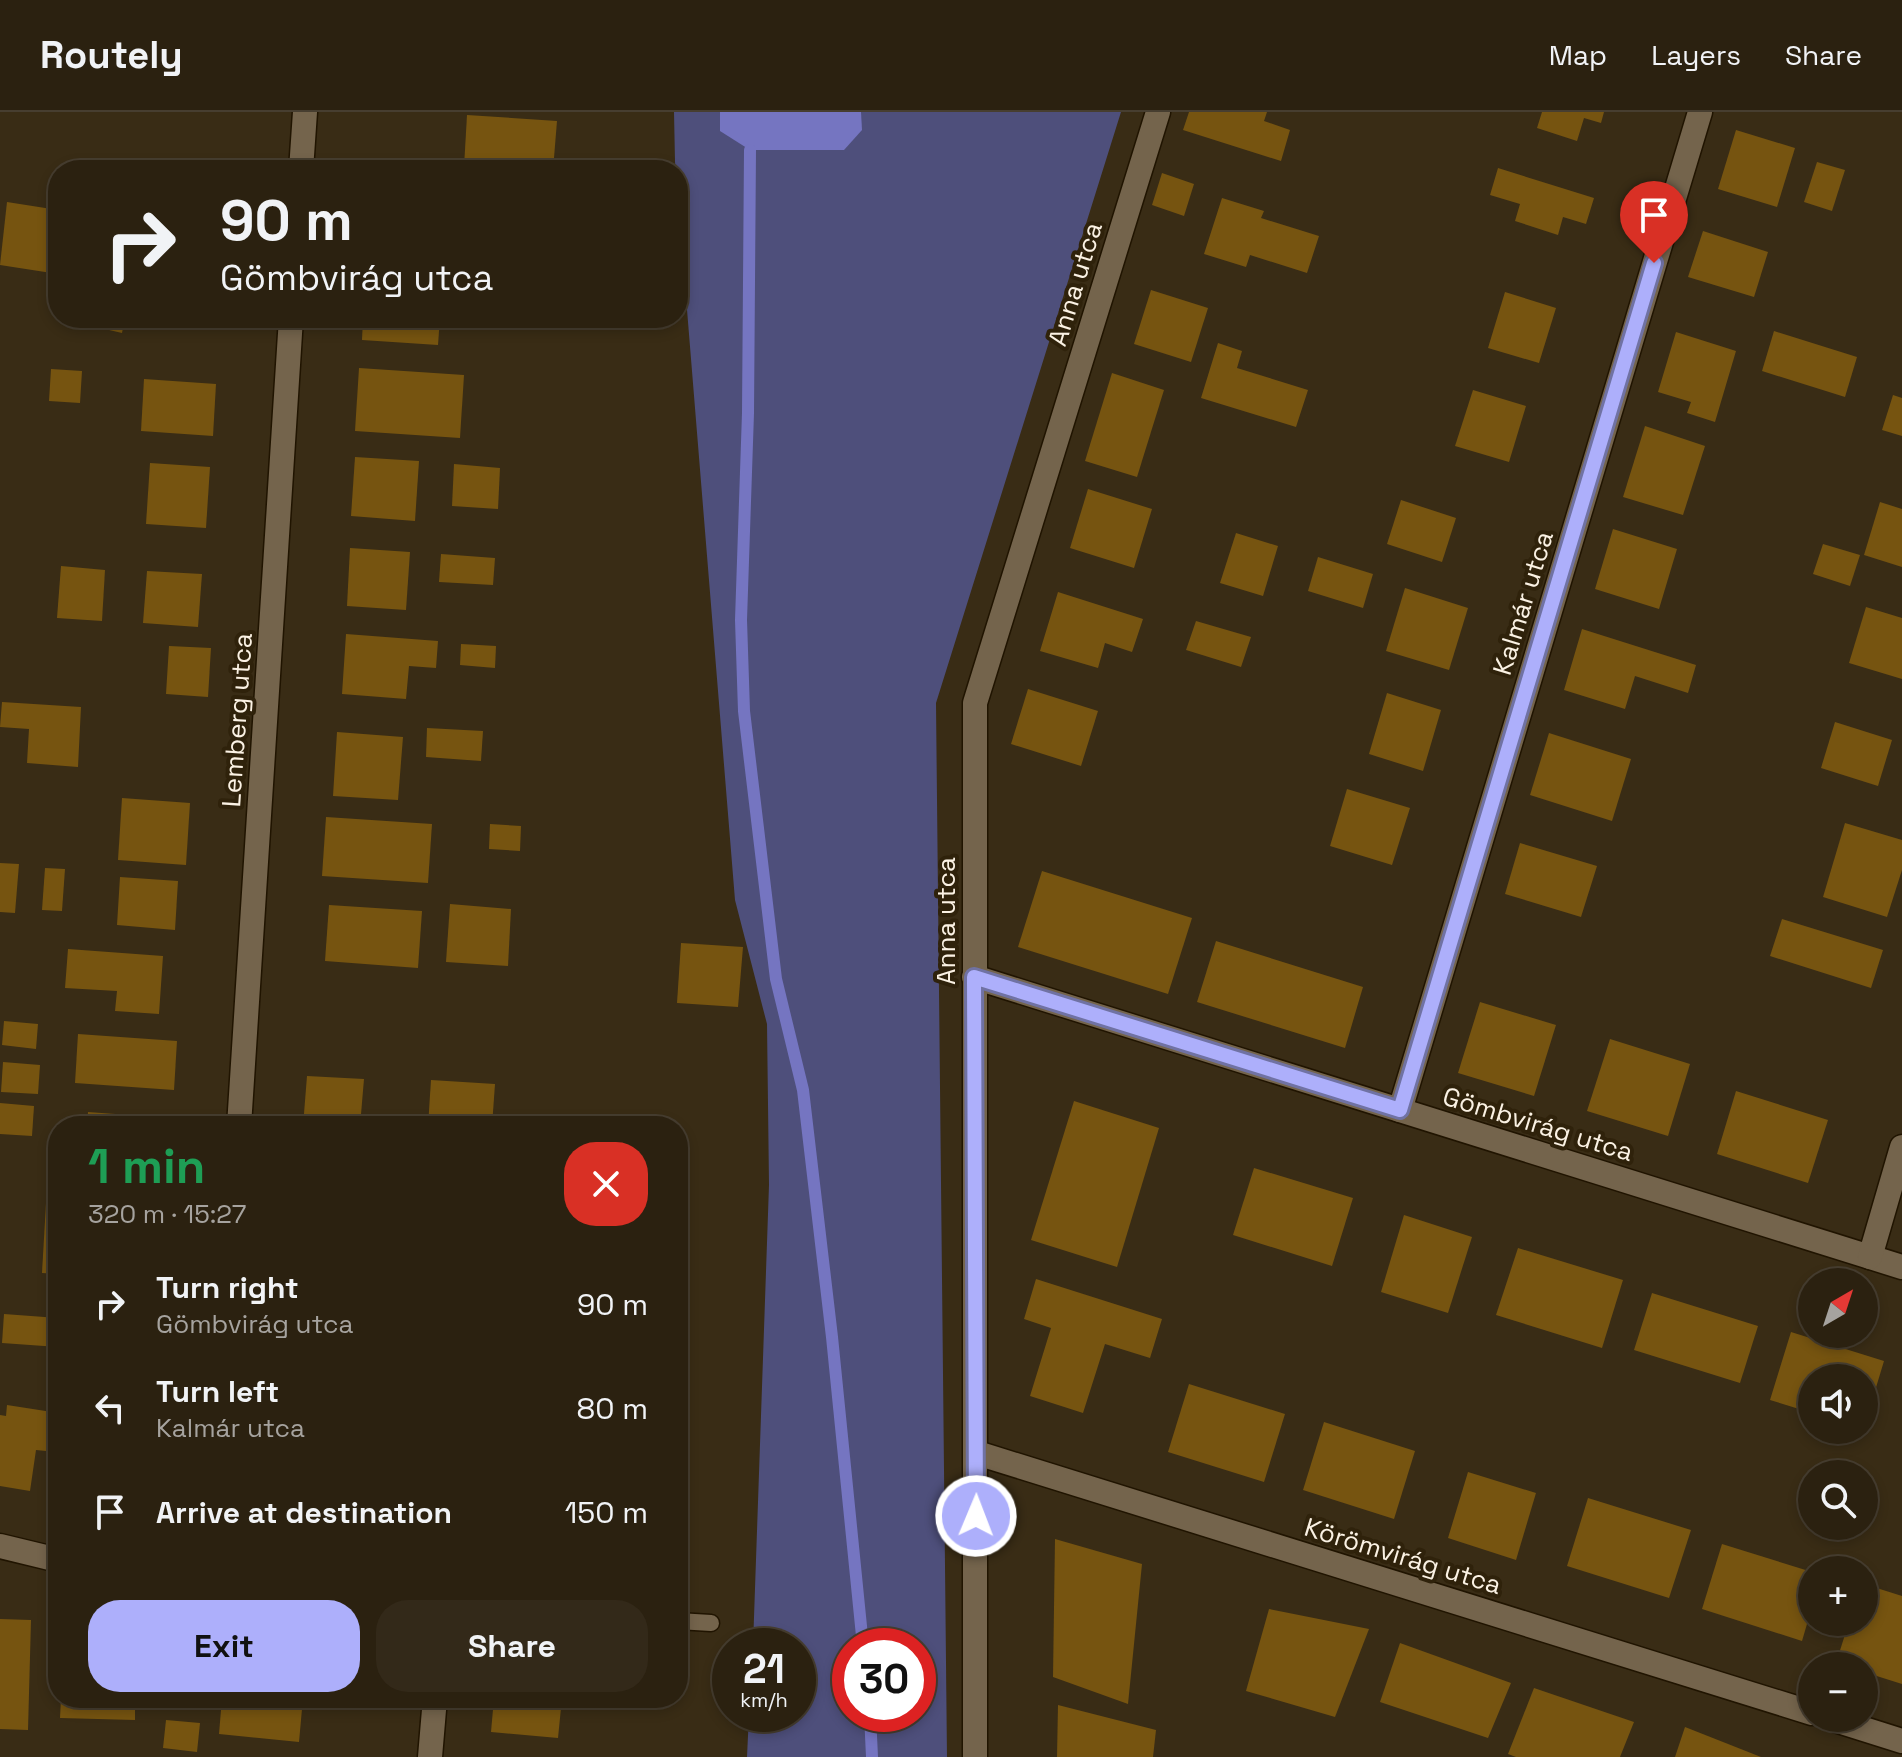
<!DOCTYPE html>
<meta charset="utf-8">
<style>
body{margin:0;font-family:"Space Grotesk",sans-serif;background:#332919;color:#f1f3f6;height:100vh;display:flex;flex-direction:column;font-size:30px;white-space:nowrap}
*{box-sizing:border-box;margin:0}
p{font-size:26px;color:#a6a39f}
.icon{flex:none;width:44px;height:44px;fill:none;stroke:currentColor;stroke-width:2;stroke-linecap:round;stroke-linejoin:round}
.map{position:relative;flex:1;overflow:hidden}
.side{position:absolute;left:48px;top:1004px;width:640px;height:592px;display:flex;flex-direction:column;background:#2b2110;border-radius:32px;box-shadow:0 4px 12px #0003,0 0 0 2px #473e30}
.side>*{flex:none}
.guide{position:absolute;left:48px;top:48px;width:640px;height:168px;border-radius:32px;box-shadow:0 4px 12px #0003,0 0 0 2px #473e30;background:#2b2110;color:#f1f3f6;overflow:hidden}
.needle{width:52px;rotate:39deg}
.fabs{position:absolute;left:1798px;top:1156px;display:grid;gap:16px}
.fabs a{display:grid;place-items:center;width:80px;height:80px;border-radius:50%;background:#2b2110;box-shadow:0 4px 12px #0003,0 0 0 2px #473e30;font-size:40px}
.speed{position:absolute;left:712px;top:1516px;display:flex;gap:16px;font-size:40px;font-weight:700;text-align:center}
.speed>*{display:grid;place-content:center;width:104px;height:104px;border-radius:50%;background:#2b2110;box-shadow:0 4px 12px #0003,0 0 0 2px #473e30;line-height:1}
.speed small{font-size:20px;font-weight:400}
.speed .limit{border:12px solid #d22;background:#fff;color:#111}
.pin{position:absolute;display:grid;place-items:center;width:68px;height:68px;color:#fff;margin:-82px -34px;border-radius:50% 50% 50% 0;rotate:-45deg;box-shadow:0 0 8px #0007}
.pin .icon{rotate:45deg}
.me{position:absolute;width:88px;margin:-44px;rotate:1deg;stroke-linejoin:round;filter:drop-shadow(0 0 6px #0008)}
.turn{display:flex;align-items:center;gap:28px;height:168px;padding:0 40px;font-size:36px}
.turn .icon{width:104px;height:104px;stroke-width:2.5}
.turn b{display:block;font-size:56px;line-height:68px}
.round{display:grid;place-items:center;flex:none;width:84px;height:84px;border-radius:32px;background:#332919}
.headline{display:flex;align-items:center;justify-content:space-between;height:136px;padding:0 40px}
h1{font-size:48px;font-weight:800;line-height:60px;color:#1e9e55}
.action{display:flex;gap:16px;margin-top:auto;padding:16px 40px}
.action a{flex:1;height:92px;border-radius:32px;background:#adaffb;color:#111;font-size:32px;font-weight:800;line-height:92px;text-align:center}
.action a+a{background:#332919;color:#f1f3f6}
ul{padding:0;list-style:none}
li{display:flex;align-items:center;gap:24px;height:104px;padding:0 40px}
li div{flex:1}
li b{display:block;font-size:30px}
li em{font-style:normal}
header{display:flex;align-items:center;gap:48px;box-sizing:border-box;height:112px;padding:0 40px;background:#2b2110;border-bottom:2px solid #473e30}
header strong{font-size:38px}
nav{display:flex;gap:44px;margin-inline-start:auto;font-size:28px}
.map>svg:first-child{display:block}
.green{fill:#4e4f7b;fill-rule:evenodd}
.water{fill:#7575c1}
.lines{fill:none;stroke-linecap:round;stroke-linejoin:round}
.stream{stroke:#7575c1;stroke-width:12}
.building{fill:#765410}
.lane-casing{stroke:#201400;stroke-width:19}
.street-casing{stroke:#201400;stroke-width:27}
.lane{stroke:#74644c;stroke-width:16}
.street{stroke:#74644c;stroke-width:24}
.route-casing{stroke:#7072a3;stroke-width:20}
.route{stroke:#adaffb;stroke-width:14}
.labels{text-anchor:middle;stroke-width:8;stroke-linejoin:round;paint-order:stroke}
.street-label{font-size:26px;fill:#fbf2e4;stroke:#2f220b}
</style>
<header>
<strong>Routely</strong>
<nav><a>Map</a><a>Layers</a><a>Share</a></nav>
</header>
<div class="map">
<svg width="1902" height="1645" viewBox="0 0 1902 1645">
<rect width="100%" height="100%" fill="#392c15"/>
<!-- green -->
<path class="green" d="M674,0H1121L936,591L947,1645H747L749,1602H798V1534H753L769,1073L767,912L735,788L675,50ZM850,1534H918V1602H850Z"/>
<!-- water -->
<path class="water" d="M720,0H861L862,18L844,38H750L720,19Z"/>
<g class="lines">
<!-- stream -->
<g class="stream">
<path d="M750,38L748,301L741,508L744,599L776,867L803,978L832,1225L863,1534"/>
<path d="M870,1602L872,1645"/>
</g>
</g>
<!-- building -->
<g class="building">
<path d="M1189,0H1267L1264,9L1290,18L1281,49L1183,18Z"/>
<path d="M1542,0H1604L1601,11L1584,6L1577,29L1537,16Z"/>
<path d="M467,3L557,9L553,58L464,55Z"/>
<path d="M1736,18L1795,36L1777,95L1718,77Z"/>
<path d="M1817,50L1845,58L1832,99L1804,90Z"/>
<path d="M1498,56L1594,86L1586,112L1563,105L1558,123L1515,109L1520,92L1490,83Z"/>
<path d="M1162,61L1194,72L1184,104L1152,93Z"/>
<path d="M1222,86L1264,99L1261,106L1319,124L1307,161L1250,143L1246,155L1204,142Z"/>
<path d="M7,90L58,98V162L0,153Z"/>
<path d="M1703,119L1768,140L1754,185L1688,165Z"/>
<path d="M1151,178L1208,196L1191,250L1134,232Z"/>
<path d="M1505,180L1556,196L1539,251L1488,236Z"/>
<path d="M80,206H125L122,221L79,211Z"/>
<path d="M363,206H440L438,233L362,228Z"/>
<path d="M1774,219L1857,245L1845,285L1762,259Z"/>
<path d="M1676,220L1736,239L1715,310L1687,301L1691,290L1658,280Z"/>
<path d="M1218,231L1242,239L1237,256L1308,278L1296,315L1201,286Z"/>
<path d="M359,256L464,263L460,326L355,319Z"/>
<path d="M51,257L82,259L80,291L49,289Z"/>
<path d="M1112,261L1164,278L1137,365L1085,349Z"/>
<path d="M144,267L216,272L213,324L141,319Z"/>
<path d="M1473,278L1526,294L1509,350L1455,334Z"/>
<path d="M1893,283L1902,286V324L1882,318Z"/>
<path d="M1645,314L1705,334L1683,403L1623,385Z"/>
<path d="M355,345L419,349L415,409L351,404Z"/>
<path d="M150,351L210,355L206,416L146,412Z"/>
<path d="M454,352L500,356L498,397L452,394Z"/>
<path d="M1088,377L1152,397L1134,456L1070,436Z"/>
<path d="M1401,388L1456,406L1442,450L1387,432Z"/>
<path d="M1880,390L1902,397V455L1864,443Z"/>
<path d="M1613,417L1677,437L1659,497L1595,477Z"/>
<path d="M1236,421L1278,434L1263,484L1220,471Z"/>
<path d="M1823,432L1860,443L1850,474L1813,462Z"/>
<path d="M350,436L410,440L406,498L347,494Z"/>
<path d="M441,442L495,446L493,473L439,470Z"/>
<path d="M1318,445L1373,462L1363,496L1308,479Z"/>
<path d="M61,454L105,458L102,509L57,506Z"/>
<path d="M147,459L202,462L198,515L143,511Z"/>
<path d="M1405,476L1468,496L1449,558L1386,539Z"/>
<path d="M1058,480L1143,507L1132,540L1105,531L1098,556L1040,539Z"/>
<path d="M1866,495L1902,506V567L1849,551Z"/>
<path d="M1196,509L1251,525L1241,555L1186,538Z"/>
<path d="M1582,517L1696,553L1688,581L1635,564L1625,597L1564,578Z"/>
<path d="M346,522L438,529L436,556L409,554L406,587L342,582Z"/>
<path d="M461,532L496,534L495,556L460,553Z"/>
<path d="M169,534L211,536L208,585L166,582Z"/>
<path d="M1028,577L1098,599L1081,654L1011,632Z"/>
<path d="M1387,581L1441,598L1423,659L1369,642Z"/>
<path d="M2,590L81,595L78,655L27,651L29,617L0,615Z"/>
<path d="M1835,610L1892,628L1878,674L1821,656Z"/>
<path d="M427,616L483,619L481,649L426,645Z"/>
<path d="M337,620L403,625L398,688L333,684Z"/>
<path d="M1549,621L1631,647L1612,709L1530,683Z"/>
<path d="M1347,677L1410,696L1392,753L1330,734Z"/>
<path d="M122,686L190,691L186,753L118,748Z"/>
<path d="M326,705L432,712L428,771L322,764Z"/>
<path d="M1845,711L1902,728V758L1887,805L1823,785Z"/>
<path d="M490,712L521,714L520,739L489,737Z"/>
<path d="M1520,731L1597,754L1581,805L1505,782Z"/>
<path d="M0,751L19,752L15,801L0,800Z"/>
<path d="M45,756L65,757L62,799L42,798Z"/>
<path d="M1042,759L1192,806L1168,882L1018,835Z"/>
<path d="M120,765L178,769L175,818L117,813Z"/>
<path d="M450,792L511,797L508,854L446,850Z"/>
<path d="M329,793L422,799L418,856L325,849Z"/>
<path d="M1782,807L1883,838L1871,876L1770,844Z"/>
<path d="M1216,829L1363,875L1345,936L1197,890Z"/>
<path d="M681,831L743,835L738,895L677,891Z"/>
<path d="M68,837L163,844L159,902L115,899L117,879L65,876Z"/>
<path d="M1480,890L1556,913L1534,984L1458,961Z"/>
<path d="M4,909L38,912L36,937L2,933Z"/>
<path d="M78,922L177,929L174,978L75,971Z"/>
<path d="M1610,927L1690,952L1668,1024L1587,999Z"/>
<path d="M3,950L40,953L38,982L1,980Z"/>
<path d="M307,964L364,967L360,1014H303Z"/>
<path d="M431,968L495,972L492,1014H428Z"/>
<path d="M1736,979L1828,1008L1808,1071L1717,1042Z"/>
<path d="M1074,989L1159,1016L1117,1155L1031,1128Z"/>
<path d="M0,991L34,994L32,1024L0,1022Z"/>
<path d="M88,1000L170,1006V1014H87Z"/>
<path d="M1254,1056L1353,1086L1332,1154L1233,1123Z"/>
<path d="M46,1091H58V1162L42,1161Z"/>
<path d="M1404,1103L1472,1125L1448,1201L1381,1180Z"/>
<path d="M1518,1136L1623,1168L1602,1236L1496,1203Z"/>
<path d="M1036,1167L1162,1207L1150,1246L1105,1232L1083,1301L1030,1284L1051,1216L1024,1207Z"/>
<path d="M1652,1181L1758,1214L1740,1271L1634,1238Z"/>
<path d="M4,1202L58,1206V1235L2,1231Z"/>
<path d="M1791,1220L1884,1249L1865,1312L1864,1266H1812V1301L1770,1288Z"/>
<path d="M1189,1272L1285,1302L1264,1370L1168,1340Z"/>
<path d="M7,1293L52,1300L46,1339L36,1338L30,1379L0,1374V1303L6,1304Z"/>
<path d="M1324,1310L1415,1339L1394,1407L1303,1378Z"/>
<path d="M1468,1360L1536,1381L1516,1448L1448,1426Z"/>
<path d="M1588,1386L1691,1418L1669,1486L1567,1454Z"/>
<path d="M1055,1427L1142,1452L1128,1592L1053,1565Z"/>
<path d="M1722,1432L1812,1460V1495L1802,1529L1702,1497Z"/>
<path d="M1864,1472L1902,1484V1572L1864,1560V1554H1846L1836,1551L1849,1510H1864Z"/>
<path d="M1269,1497L1369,1517L1335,1605L1246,1579Z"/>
<path d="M0,1507L31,1508L28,1618L0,1617Z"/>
<path d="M1400,1531L1511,1571L1488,1626L1380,1590Z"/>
<path d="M1534,1576L1634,1610L1620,1645H1516L1508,1642Z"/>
<path d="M61,1586H135V1608L60,1606Z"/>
<path d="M222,1586H303L299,1630L219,1622Z"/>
<path d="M494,1586H562L558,1626L491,1620Z"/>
<path d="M1058,1593L1156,1618L1153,1645H1057Z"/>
<path d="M166,1608L200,1611L197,1640L163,1636Z"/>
<path d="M1685,1615L1761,1645H1675Z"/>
</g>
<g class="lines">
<!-- lane casing -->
<g class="lane-casing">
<path id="lane" d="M678,1509L711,1511"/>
</g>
<!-- street casing -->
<g class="street-casing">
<g id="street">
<path d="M301,58L305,0"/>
<path d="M974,865L1902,1155"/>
<path d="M1400,998L1700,0"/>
<path d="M239,1014L291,206"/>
<path d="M1870,1145L1902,1035"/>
<path d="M977,1341L1812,1601"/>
<path d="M0,1434L58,1448"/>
<path d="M1829,1606L1902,1629"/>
<path d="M430,1645L435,1586"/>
<path d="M975,1645V591L1158,0"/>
</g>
</g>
<!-- lane -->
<use href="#lane" class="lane"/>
<!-- street -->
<use href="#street" class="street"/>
</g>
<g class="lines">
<!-- route casing -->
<g class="route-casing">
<path id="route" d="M976,1404L974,865L1400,998L1654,151"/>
</g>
<!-- route -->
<use href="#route" class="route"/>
</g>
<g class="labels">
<!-- street labels -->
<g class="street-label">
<text transform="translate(1075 172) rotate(-73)" y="9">Anna utca</text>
<text transform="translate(1523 491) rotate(-73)" y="9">Kalmár utca</text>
<text transform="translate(237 608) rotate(-86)" y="9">Lemberg utca</text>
<text transform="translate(946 809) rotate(-90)" y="9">Anna utca</text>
<text transform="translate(1538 1012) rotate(17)" y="9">Gömbvirág utca</text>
<text transform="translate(1403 1444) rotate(17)" y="9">Körömvirág utca</text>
</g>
</g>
</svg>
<div class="fabs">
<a><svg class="needle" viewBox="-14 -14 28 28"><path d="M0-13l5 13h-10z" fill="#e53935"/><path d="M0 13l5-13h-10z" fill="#a6a39f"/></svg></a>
<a><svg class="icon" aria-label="sound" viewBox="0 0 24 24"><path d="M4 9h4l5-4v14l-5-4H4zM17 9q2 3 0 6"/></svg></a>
<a><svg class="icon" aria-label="search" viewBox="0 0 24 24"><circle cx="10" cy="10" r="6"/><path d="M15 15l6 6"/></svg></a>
<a>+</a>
<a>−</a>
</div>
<div class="speed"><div>21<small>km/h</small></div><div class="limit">30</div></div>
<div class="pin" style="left:1654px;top:151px;background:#d93025"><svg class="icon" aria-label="arrive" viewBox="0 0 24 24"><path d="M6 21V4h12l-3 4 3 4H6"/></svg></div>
<svg class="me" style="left:976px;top:1404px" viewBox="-20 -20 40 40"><circle r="17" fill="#adaffb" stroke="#fff" stroke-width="3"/><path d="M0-11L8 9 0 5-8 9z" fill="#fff"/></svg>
<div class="guide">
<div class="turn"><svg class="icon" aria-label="right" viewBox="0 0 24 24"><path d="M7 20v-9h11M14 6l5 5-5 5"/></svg><div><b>90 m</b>Gömbvirág utca</div></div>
</div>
<section class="side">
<div class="headline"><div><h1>1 min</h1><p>320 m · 15:27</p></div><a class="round" style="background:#d93025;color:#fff"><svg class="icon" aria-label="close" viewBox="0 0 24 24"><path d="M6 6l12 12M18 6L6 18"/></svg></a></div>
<ul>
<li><svg class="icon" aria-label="right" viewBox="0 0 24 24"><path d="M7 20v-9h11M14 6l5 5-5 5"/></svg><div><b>Turn right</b><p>Gömbvirág utca</p></div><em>90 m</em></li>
<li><svg class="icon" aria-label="left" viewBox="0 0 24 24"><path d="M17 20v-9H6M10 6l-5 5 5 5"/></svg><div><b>Turn left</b><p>Kalmár utca</p></div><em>80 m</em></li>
<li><svg class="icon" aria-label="arrive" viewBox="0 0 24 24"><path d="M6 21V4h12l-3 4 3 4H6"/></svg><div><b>Arrive at destination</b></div><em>150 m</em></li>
</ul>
<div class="action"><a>Exit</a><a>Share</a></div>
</section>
</div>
